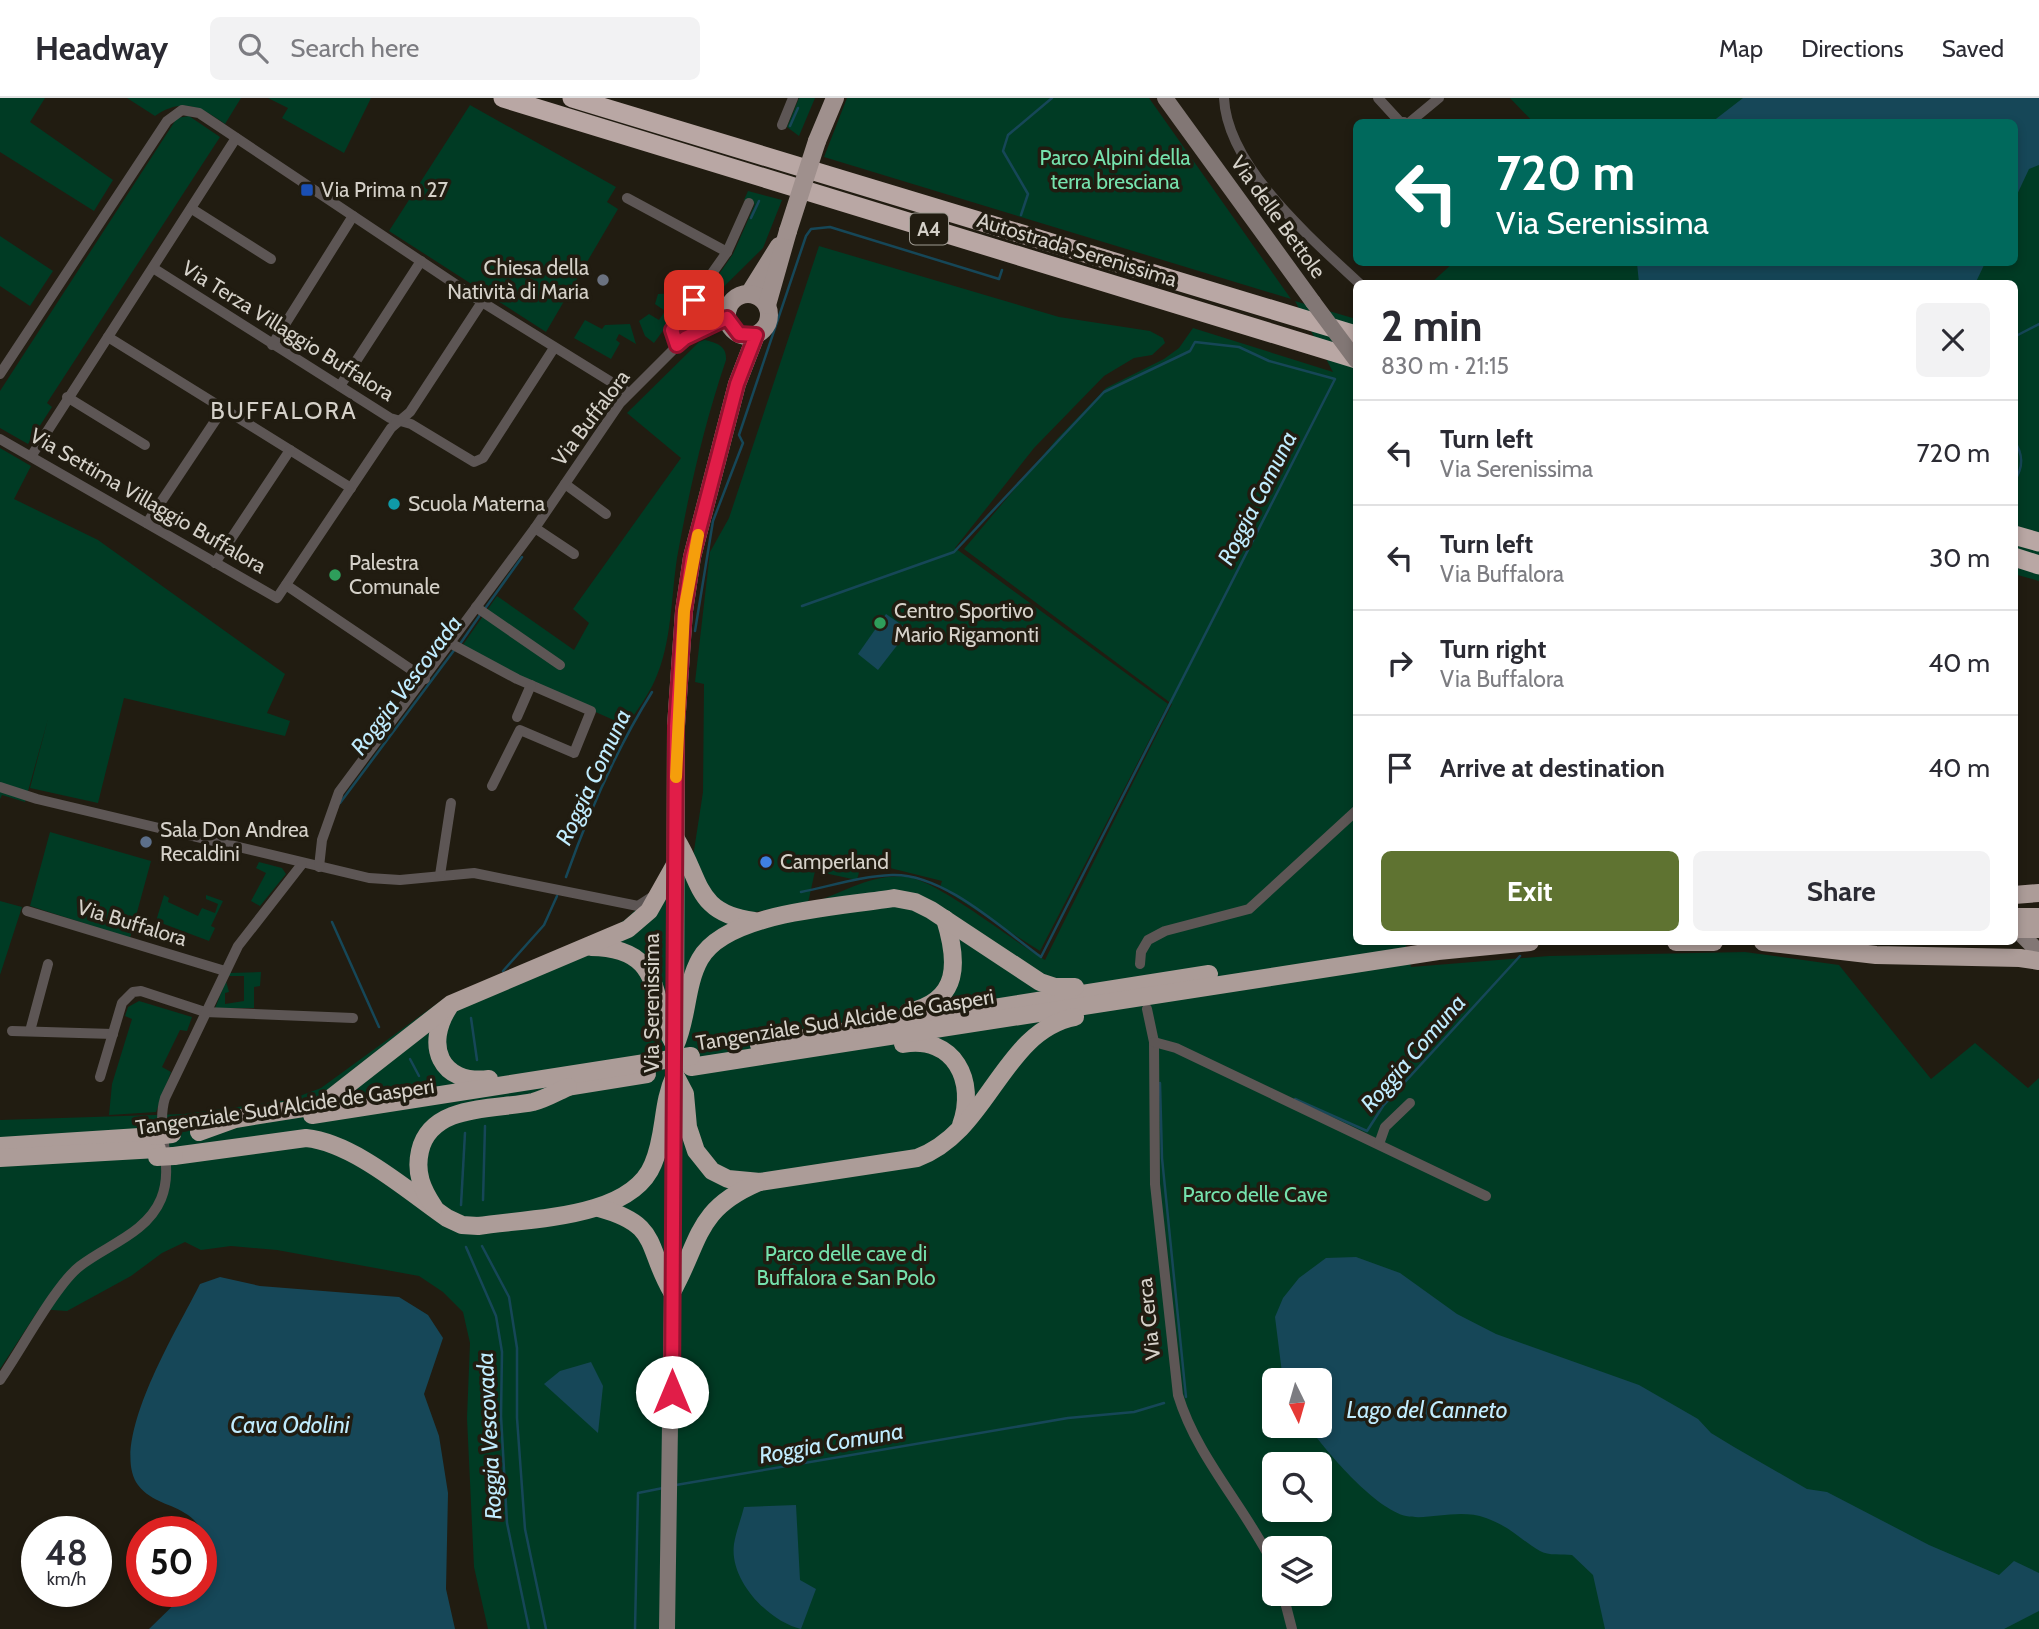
<!DOCTYPE html>
<meta charset="utf-8">
<style>
body{margin:0;font-family:Cabin,sans-serif;background:#f2f2f3;color:#2b2b33;height:100vh;display:flex;flex-direction:column;font-size:26px;white-space:nowrap}
*{box-sizing:border-box;margin:0}
p{font-size:23px;color:#7c7c81}
.icon{flex:none;width:38px;height:38px;fill:none;stroke:currentColor;stroke-width:2;stroke-linecap:round;stroke-linejoin:round}
.map{position:relative;flex:1;overflow:hidden}
.details{position:absolute;left:1353px;top:182px;width:665px;height:665px;display:flex;flex-direction:column;background:#fff;border-radius:10px;box-shadow:0 4px 10px #0003}
.details>*{flex:none}
.guide{position:absolute;left:1353px;top:21px;width:665px;height:147px;border-radius:10px;box-shadow:0 4px 10px #0003;background:#00695c;color:#fff;overflow:hidden}
.needle{width:46px;rotate:175deg}
.buttons{position:absolute;left:1262px;top:1270px;display:grid;gap:14px}
.buttons a{display:grid;place-items:center;width:70px;height:70px;border-radius:10px;background:#fff;box-shadow:0 4px 10px #0003;font-size:35px}
.speed{position:absolute;left:21px;top:1418px;display:flex;gap:14px;font-size:35px;font-weight:700;text-align:center}
.speed>*{display:grid;place-content:center;width:91px;height:91px;border-radius:50%;background:#fff;box-shadow:0 4px 10px #0003;line-height:1}
.speed small{font-size:18px;font-weight:400}
.speed .limit{border:10px solid #d22;background:#fff;color:#111}
.pin{position:absolute;display:grid;place-items:center;width:60px;height:60px;color:#fff;margin:-30px;border-radius:14px;box-shadow:0 4px 10px #0006}
.me{position:absolute;width:77px;margin:-38px;rotate:0deg;stroke-linejoin:round;filter:drop-shadow(0 0 5px #0008)}
.turn{display:flex;align-items:center;gap:24px;height:147px;padding:0 28px;font-size:32px}
.turn .icon{width:91px;height:91px;stroke-width:2.5}
.turn b{display:block;font-size:49px;line-height:60px}
.round{display:grid;place-items:center;flex:none;width:74px;height:74px;border-radius:10px;background:#f2f2f3}
.headline{display:flex;align-items:center;justify-content:space-between;height:119px;padding:0 28px}
h1{font-size:42px;font-weight:700;line-height:52px}
.action{display:flex;gap:14px;margin-top:auto;padding:14px 28px}
.action a{flex:1;height:80px;border-radius:10px;background:#5f7331;color:#fff;font-size:28px;font-weight:700;line-height:80px;text-align:center}
.action a+a{background:#f2f2f3;color:#2b2b33}
ul{padding:0;list-style:none}
li{display:flex;align-items:center;gap:21px;height:105px;padding:0 28px;border-top:2px solid #e1e1e2}
li div{flex:1}
li b{display:block;font-size:26px}
li em{font-style:normal}
header{display:flex;align-items:center;gap:42px;box-sizing:border-box;height:98px;padding:0 35px;background:#fff;border-bottom:2px solid #e1e1e2}
header strong{font-size:33px}
nav{display:flex;gap:38px;margin-inline-start:auto;font-size:24px}
.search{width:490px;height:63px;background:#f2f2f3;display:flex;align-items:center;gap:18px;box-sizing:border-box;padding:0 24px;border-radius:10px;color:#7c7c81;font-size:26px}
.map>svg:first-child{display:block}
.green{fill:#003b24;fill-rule:evenodd}
.water{fill:#164758}
.lines{fill:none;stroke-linecap:round;stroke-linejoin:round}
.stream{stroke:#164758;stroke-width:2.5}
.minor{stroke:#5d5655;stroke-width:10}
.secondary{stroke:#827775;stroke-width:16}
.primary{stroke:#9f908d;stroke-width:18}
.trunk{stroke:#ac9c98;stroke-width:18}
.motorway{stroke:#b9a7a4;stroke-width:19}
.secondary-bridge{stroke:#827775;stroke-width:16}
.primary-bridge{stroke:#9f908d;stroke-width:18}
.trunk-bridge{stroke:#ac9c98;stroke-width:18}
.route-casing{stroke:#92132f;stroke-width:18}
.route{stroke:#e11d48;stroke-width:12}
.slow{stroke:#f59e0b;stroke-width:12}
.transit-dot{fill:#1a4fb4;stroke:#211c11;stroke-width:2.5}
.worship-dot{fill:#6b7280;stroke:#211c11;stroke-width:2.5}
.culture-dot{fill:#0f9aa8;stroke:#211c11;stroke-width:2.5}
.leisure-dot{fill:#2e9e5b;stroke:#211c11;stroke-width:2.5}
.service-dot{fill:#5c6f8a;stroke:#211c11;stroke-width:2.5}
.shop-dot{fill:#3f7fe0;stroke:#211c11;stroke-width:2.5}
.labels{text-anchor:middle;stroke-width:7;stroke-linejoin:round;paint-order:stroke}
.shield{fill:#211c11;stroke:#9f9b92;stroke-width:2}
.shield-label{font-size:19px;font-weight:bold;fill:#d5d1c9}
.park-label{font-size:21px;fill:#75e2ad;stroke:#211c11}
.poi-label{font-size:21px;fill:#d5d1c9;stroke:#211c11;text-anchor:start}
.street-label{font-size:21px;fill:#d5d1c9;stroke:#211c11}
.water-label{font-size:23px;font-style:italic;fill:#c0ecfe;stroke:#211c11}
.quarter-label{font-size:24px;letter-spacing:2px;fill:#d5d1c9;stroke:#211c11}
</style>
<header>
<strong>Headway</strong>
<div class="search"><svg class="icon" aria-label="search" viewBox="0 0 24 24"><circle cx="10" cy="10" r="6"/><path d="M15 15l6 6"/></svg>Search here</div>
<nav><a>Map</a><a>Directions</a><a>Saved</a></nav>
</header>
<div class="map">
<svg width="2039" height="1531" viewBox="0 0 2039 1531">
<rect width="100%" height="100%" fill="#211c11"/>
<!-- green -->
<g class="green">
<path d="M0,0H45L30,24L113,82L94,113L0,54Z"/>
<path d="M127,0H241L225,26C200,8 181,0 155,18Z"/>
<path d="M268,0H371L344,55L282,20L288,10Z"/>
<path d="M799,0H815L799,38L787,29Z"/>
<path d="M847,0H1149L1291,201L824,59Z"/>
<path d="M1510,0H2039V483L2014,476V186H1430L1454,164H2014V24H1533Z"/>
<path d="M470,7L616,89L607,104L618,111L546,234L389,133Z"/>
<path d="M189,18L220,39L47,305L52,309L28,346L0,330V293L177,20Z"/>
<path d="M748,93L782,102L763,150L680,232L733,156L755,106L744,102Z"/>
<path d="M0,138L53,173L30,208L0,188Z"/>
<path d="M819,148L1059,219L1150,233L1163,240L1165,245L1152,257L1134,260L1104,278L1034,350L955,450L1168,606L1040,853L940,789L942,783L862,763L857,782L815,773L808,805L743,816L713,803L693,759L703,694L704,586L695,584L710,454L729,420Z"/>
<path d="M687,187L691,194L654,245L645,238L639,223L649,216L659,222L665,213L655,206L658,196L678,195Z"/>
<path d="M1295,203L1356,221V844H1405L1411,869L1549,858L1745,854L1839,867L1931,981L1975,945L2028,990L2039,980V1531H488L474,1469L467,1320L470,1245L463,1214L443,1194L419,1178L277,1152L231,1148L201,1152L185,1144L162,1155L131,1178L67,1213L39,1211L0,1271V1022L185,1016L289,1002L321,990L446,899L611,831L626,821L683,766L691,793L708,814C742,818 775,816 809,806C842,796 870,775 907,779C937,782 1014,844 1045,862L1172,606L964,451L1056,342L1106,290L1164,261L1179,250L1193,230L1333,274ZM1274,1283H1320V1328H1274ZM1274,1367H1320V1412H1274ZM1274,1451H1320V1496H1274Z"/>
<path d="M585,222L602,231L605,227L630,226L636,246L619,236L616,242L620,245L611,261L574,240Z"/>
<path d="M705,242C717,245 727,248 726,262C704,327 689,393 677,460C671,499 672,545 655,582C648,598 636,613 627,628L517,579L462,548L497,498L574,552L589,525L573,511L681,360L627,315L699,244Z"/>
<path d="M0,350L31,368L14,401L98,442L285,576L267,615L290,623L285,638L124,600L98,705L30,690L48,621L25,704L2,697L0,701Z"/>
<path d="M50,734L151,763L130,840L30,808Z"/>
<path d="M259,764L282,770L286,776L260,808L251,803L266,775L256,770Z"/>
<path d="M164,797L169,800L168,804L198,818L202,810L215,815L218,806L206,801V797L223,803L211,828L215,830L209,843L156,823Z"/>
<path d="M0,803L22,809L0,877Z"/>
<path d="M261,874L260,888L254,889V910H215L226,883L229,894L225,895V906L244,903V878H228L229,875Z"/>
<path d="M139,903L192,919L187,933L180,932L162,969L171,974L156,1014L109,1017L112,986L132,921L125,918L128,909Z"/>
</g>
<!-- water -->
<g class="water">
<path d="M1743,0H2039V67L2029,71L2014,103V24H1712Z"/>
<path d="M1637,165V164L1985,165L1975,186L1639,185Z"/>
<path d="M886,516L909,532L878,572L858,556Z"/>
<path d="M1356,1159L1400,1175L1457,1216L1496,1236L1639,1287L1698,1321L1711,1335L1734,1349L1807,1391L1827,1394L1929,1447L1999,1477L2014,1463L2039,1475V1513L2004,1531H1605L1593,1477L1572,1457C1563,1456 1548,1458 1540,1453C1519,1441 1513,1430 1486,1420C1458,1410 1429,1423 1406,1418C1376,1411 1329,1357 1311,1332L1309,1328H1320V1283H1283L1275,1219L1283,1200L1299,1180L1326,1160Z"/>
<path d="M220,1179L260,1188L399,1199L428,1217L443,1240L424,1296L439,1338L448,1395L446,1491L455,1531H149L188,1493H201L209,1441C203,1434 196,1422 188,1417C171,1405 152,1405 138,1387C107,1344 180,1227 200,1186Z"/>
<path d="M591,1264L603,1288L598,1335L544,1286L560,1273Z"/>
<path d="M796,1407L800,1482L816,1491L801,1531C768,1523 729,1482 734,1446C736,1434 741,1421 744,1409Z"/>
</g>
<g class="lines">
<!-- stream -->
<g class="stream">
<path d="M790,28L798,10"/>
<path d="M1021,117L1028,96L1003,53L1008,37L1052,0"/>
<path d="M751,120L759,103"/>
<path d="M2014,239L2039,226"/>
<path d="M2014,343C2023,355 2024,370 2014,383"/>
<path d="M484,512L522,459"/>
<path d="M695,533L713,423L743,345L739,337L806,138L811,131L830,129L999,181L1002,172"/>
<path d="M460,546L480,517"/>
<path d="M340,705L455,551"/>
<path d="M566,779C589,714 615,653 652,594"/>
<path d="M801,794C831,788 862,778 892,777C943,775 1001,830 1041,859L1335,281L1269,263L1239,249L1195,244L1190,253L1104,294L954,454L802,508"/>
<path d="M332,824L379,929"/>
<path d="M503,873L544,827L557,798"/>
<path d="M471,920L477,962"/>
<path d="M410,961L419,978"/>
<path d="M1160,985L1162,1060L1186,1299"/>
<path d="M1295,1001L1367,1033L1383,1008L1520,858"/>
<path d="M483,1102L485,1028"/>
<path d="M461,1107L465,1035"/>
<path d="M482,1148L509,1199L517,1250V1320L525,1431L546,1531"/>
<path d="M466,1149L496,1218L502,1254L501,1318L507,1425L529,1531"/>
<path d="M676,1387L1068,1320L1134,1314L1164,1305"/>
<path d="M635,1531L638,1395L663,1390"/>
</g>
<!-- minor -->
<g class="minor">
<path d="M1224,0C1227,69 1312,141 1360,186"/>
<path d="M1378,0L1400,24H1404"/>
<path d="M1410,24L1439,0"/>
<path d="M782,27L793,0"/>
<path d="M627,100L727,154"/>
<path d="M192,111L271,161"/>
<path d="M153,170L390,320L411,326L474,364L483,360L554,250"/>
<path d="M108,239L351,390"/>
<path d="M272,247L353,118"/>
<path d="M677,247L672,232L727,154L749,105"/>
<path d="M0,276L167,23L182,12L199,15L482,204L629,295"/>
<path d="M340,288L421,163"/>
<path d="M67,299L145,347"/>
<path d="M0,341L277,500L391,330L410,314L482,204"/>
<path d="M32,357L236,40"/>
<path d="M565,386L606,416"/>
<path d="M147,425L223,311"/>
<path d="M535,430L574,456"/>
<path d="M215,465L290,352"/>
<path d="M286,487L425,581"/>
<path d="M476,509L560,567"/>
<path d="M450,545L517,581L591,613L574,655L520,632L492,688"/>
<path d="M517,619L531,587"/>
<path d="M0,689L37,701L369,780L400,782L474,775L638,808L655,797"/>
<path d="M319,769L322,742L339,694L535,430L620,305L685,240L727,220"/>
<path d="M440,777L451,705"/>
<path d="M27,813L225,873"/>
<path d="M1140,866L1141,854L1148,842L1165,833L1249,811L1356,713"/>
<path d="M1147,911L1154,944L1155,1086L1178,1297C1197,1360 1246,1410 1274,1468"/>
<path d="M12,933L113,936"/>
<path d="M30,933L48,866"/>
<path d="M1154,944L1176,950L1486,1098"/>
<path d="M100,979L122,905L133,894L141,893L205,914L353,920"/>
<path d="M1379,1046L1385,1029L1410,1005"/>
<path d="M0,1282C20,1254 56,1186 80,1168C107,1147 147,1135 161,1101C175,1068 155,1032 165,1000L238,848L302,766"/>
<path d="M1283,1496L1292,1531"/>
</g>
<!-- secondary -->
<g class="secondary">
<path d="M1165,0L1313,204"/>
<path d="M2022,837L2039,854"/>
<path d="M667,1531L675,988"/>
</g>
<!-- primary -->
<g class="primary">
<path d="M817,43L835,0"/>
<path d="M749,196L779,148"/>
<circle cx="748" cy="217" r="21"/>
<path d="M767,207L788,133"/>
<path d="M675,942L676,628L684,513L692,459L737,286L756,237"/>
</g>
<!-- trunk -->
<g class="trunk">
<path d="M676,741C702,782 694,815 754,823"/>
<path d="M2014,797L2039,795"/>
<path d="M2014,819H2039"/>
<path d="M1676,844H1714"/>
<path d="M1763,844L1876,857L2020,860L2039,863"/>
<path d="M591,849C668,850 648,903 675,948"/>
<path d="M449,909C424,947 440,987 489,981"/>
<path d="M908,914C961,903 958,863 945,821"/>
<path d="M903,946C954,937 977,983 961,1027"/>
<path d="M759,947L1209,876"/>
<path d="M675,948C688,920 685,888 700,861C727,813 842,809 894,800L915,804L931,812L1040,884L1055,889H1075"/>
<path d="M691,969L1438,853L1530,844"/>
<path d="M675,977L685,996L688,1029L696,1053L712,1073L728,1081L760,1084L917,1060C989,1034 1002,933 1075,919"/>
<path d="M560,990L647,976"/>
<path d="M312,1017L658,963"/>
<path d="M199,1034L235,1021L322,1007L451,906L628,831L649,813L676,765"/>
<path d="M0,1048L155,1038"/>
<path d="M174,1058L306,1040C354,1045 408,1093 447,1120L462,1127L478,1128C529,1120 631,1121 653,1066C666,1036 661,1007 675,977"/>
<path d="M0,1060L157,1051"/>
<path d="M434,1109C422,1091 415,1075 420,1053C431,1005 496,1012 533,1004C545,1001 557,994 568,989"/>
<path d="M599,1110C661,1127 645,1148 672,1194"/>
<path d="M672,1194C701,1142 695,1112 757,1085"/>
</g>
<!-- motorway -->
<g class="motorway">
<path d="M503,0L1356,261"/>
<path d="M572,0L1356,237"/>
<path d="M2014,437L2039,444"/>
<path d="M2014,459L2039,467"/>
</g>
<!-- secondary-bridge -->
<path class="secondary-bridge" d="M1313,204L1356,262"/>
<!-- primary-bridge -->
<path class="primary-bridge" d="M788,133L817,43"/>
<!-- trunk-bridge -->
<g class="trunk-bridge">
<path d="M2014,831H2039"/>
<path d="M658,963L691,958"/>
<path d="M155,1038L172,1036"/>
<path d="M157,1059L174,1058"/>
</g>
</g>
<g class="lines">
<!-- route casing -->
<g class="route-casing">
<path id="route" d="M672,1294L676,628L684,513L692,459L737,286L756,237L739,236L727,220L685,240L677,247L672,232L694,202"/>
</g>
<!-- route -->
<use href="#route" class="route"/>
<!-- slow -->
<path class="slow" d="M676,679L684,513L698,437"/>
</g>
<!-- markers -->
<rect class="transit-dot" x="300" y="85" width="14" height="14" rx="3.5"/>
<circle class="worship-dot" cx="603" cy="182" r="7"/>
<circle class="culture-dot" cx="394" cy="406" r="7"/>
<g class="leisure-dot">
<circle cx="335" cy="477" r="7"/>
<circle cx="880" cy="525" r="7"/>
</g>
<circle class="service-dot" cx="146" cy="744" r="7"/>
<circle class="shop-dot" cx="766" cy="764" r="7"/>
<g class="labels">
<!-- shield labels -->
<rect class="shield" x="910" y="115.5" width="38" height="31" rx="5"/>
<g class="shield-label">
<text x="929" y="138">A4</text>
</g>
<!-- park labels -->
<g class="park-label">
<text x="1115" y="67">Parco Alpini della<tspan x="1115" dy="24">terra bresciana</tspan></text>
<text x="1255" y="1104">Parco delle Cave</text>
<text x="846" y="1163">Parco delle cave di<tspan x="846" dy="24">Buffalora e San Polo</tspan></text>
</g>
<!-- poi labels -->
<g class="poi-label">
<text x="321" y="99">Via Prima n 27</text>
<text x="589" y="177" text-anchor="end">Chiesa della<tspan x="589" dy="24">Natività di Maria</tspan></text>
<text x="408" y="413">Scuola Materna</text>
<text x="349" y="472">Palestra<tspan x="349" dy="24">Comunale</tspan></text>
<text x="894" y="520">Centro Sportivo<tspan x="894" dy="24">Mario Rigamonti</tspan></text>
<text x="160" y="739">Sala Don Andrea<tspan x="160" dy="24">Recaldini</tspan></text>
<text x="780" y="771">Camperland</text>
</g>
<!-- street labels -->
<g class="street-label">
<text transform="translate(1278 119) rotate(54)" y="7">Via delle Bettole</text>
<text transform="translate(1077 152) rotate(17)" y="7">Autostrada Serenissima</text>
<text transform="translate(288 233) rotate(32)" y="7">Via Terza Villaggio Buffalora</text>
<text transform="translate(591 320) rotate(-53)" y="7">Via Buffalora</text>
<text transform="translate(148 403) rotate(30)" y="7">Via Settima Villaggio Buffalora</text>
<text transform="translate(132 825) rotate(17)" y="7">Via Buffalora</text>
<text transform="translate(652 905) rotate(-90)" y="7">Via Serenissima</text>
<text transform="translate(845 922) rotate(-9)" y="7">Tangenziale Sud Alcide de Gasperi</text>
<text transform="translate(285 1009) rotate(-8)" y="7">Tangenziale Sud Alcide de Gasperi</text>
<text transform="translate(1149 1221) rotate(-96)" y="7">Via Cerca</text>
</g>
<!-- water labels -->
<g class="water-label">
<text transform="translate(1257 400) rotate(-63)" y="8">Roggia Comuna</text>
<text transform="translate(406 587) rotate(-53)" y="8">Roggia Vescovada</text>
<text transform="translate(593 679) rotate(-65)" y="8">Roggia Comuna</text>
<text transform="translate(1413 955) rotate(-49)" y="8">Roggia Comuna</text>
<text x="1427" y="1320">Lago del Canneto</text>
<text x="290" y="1335">Cava Odolini</text>
<text transform="translate(489 1338) rotate(-93)" y="8">Roggia Vescovada</text>
<text transform="translate(831 1345) rotate(-10)" y="8">Roggia Comuna</text>
</g>
<!-- quarter labels -->
<g class="quarter-label">
<text x="284" y="321">BUFFALORA</text>
</g>
</g>
</svg>
<div class="buttons">
<a><svg class="needle" viewBox="-14 -14 28 28"><path d="M0-13l5 13h-10z" fill="#e53935"/><path d="M0 13l5-13h-10z" fill="#7c7c81"/></svg></a>
<a><svg class="icon" aria-label="search" viewBox="0 0 24 24"><circle cx="10" cy="10" r="6"/><path d="M15 15l6 6"/></svg></a>
<a><svg class="icon" aria-label="layers" viewBox="0 0 24 24"><path d="M12 4l9 5-9 5-9-5zM3 14l9 5 9-5"/></svg></a>
</div>
<div class="speed"><div>48<small>km/h</small></div><div class="limit">50</div></div>
<div class="pin" style="left:694px;top:202px;background:#d93025"><svg class="icon" aria-label="arrive" viewBox="0 0 24 24"><path d="M6 21V4h12l-3 4 3 4H6"/></svg></div>
<svg class="me" style="left:672px;top:1294px" viewBox="-20 -20 40 40"><circle r="19" fill="#fff"/><path d="M0-13L10 11 0 6-10 11z" fill="#e11d48"/></svg>
<div class="guide">
<div class="turn"><svg class="icon" aria-label="left" viewBox="0 0 24 24"><path d="M17 20v-9H6M10 6l-5 5 5 5"/></svg><div><b>720 m</b>Via Serenissima</div></div>
</div>
<section class="details">
<div class="headline"><div><h1>2 min</h1><p>830 m · 21:15</p></div><a class="round"><svg class="icon" aria-label="close" viewBox="0 0 24 24"><path d="M6 6l12 12M18 6L6 18"/></svg></a></div>
<ul>
<li><svg class="icon" aria-label="left" viewBox="0 0 24 24"><path d="M17 20v-9H6M10 6l-5 5 5 5"/></svg><div><b>Turn left</b><p>Via Serenissima</p></div><em>720 m</em></li>
<li><svg class="icon" aria-label="left" viewBox="0 0 24 24"><path d="M17 20v-9H6M10 6l-5 5 5 5"/></svg><div><b>Turn left</b><p>Via Buffalora</p></div><em>30 m</em></li>
<li><svg class="icon" aria-label="right" viewBox="0 0 24 24"><path d="M7 20v-9h11M14 6l5 5-5 5"/></svg><div><b>Turn right</b><p>Via Buffalora</p></div><em>40 m</em></li>
<li><svg class="icon" aria-label="arrive" viewBox="0 0 24 24"><path d="M6 21V4h12l-3 4 3 4H6"/></svg><div><b>Arrive at destination</b></div><em>40 m</em></li>
</ul>
<div class="action"><a>Exit</a><a>Share</a></div>
</section>
</div>
